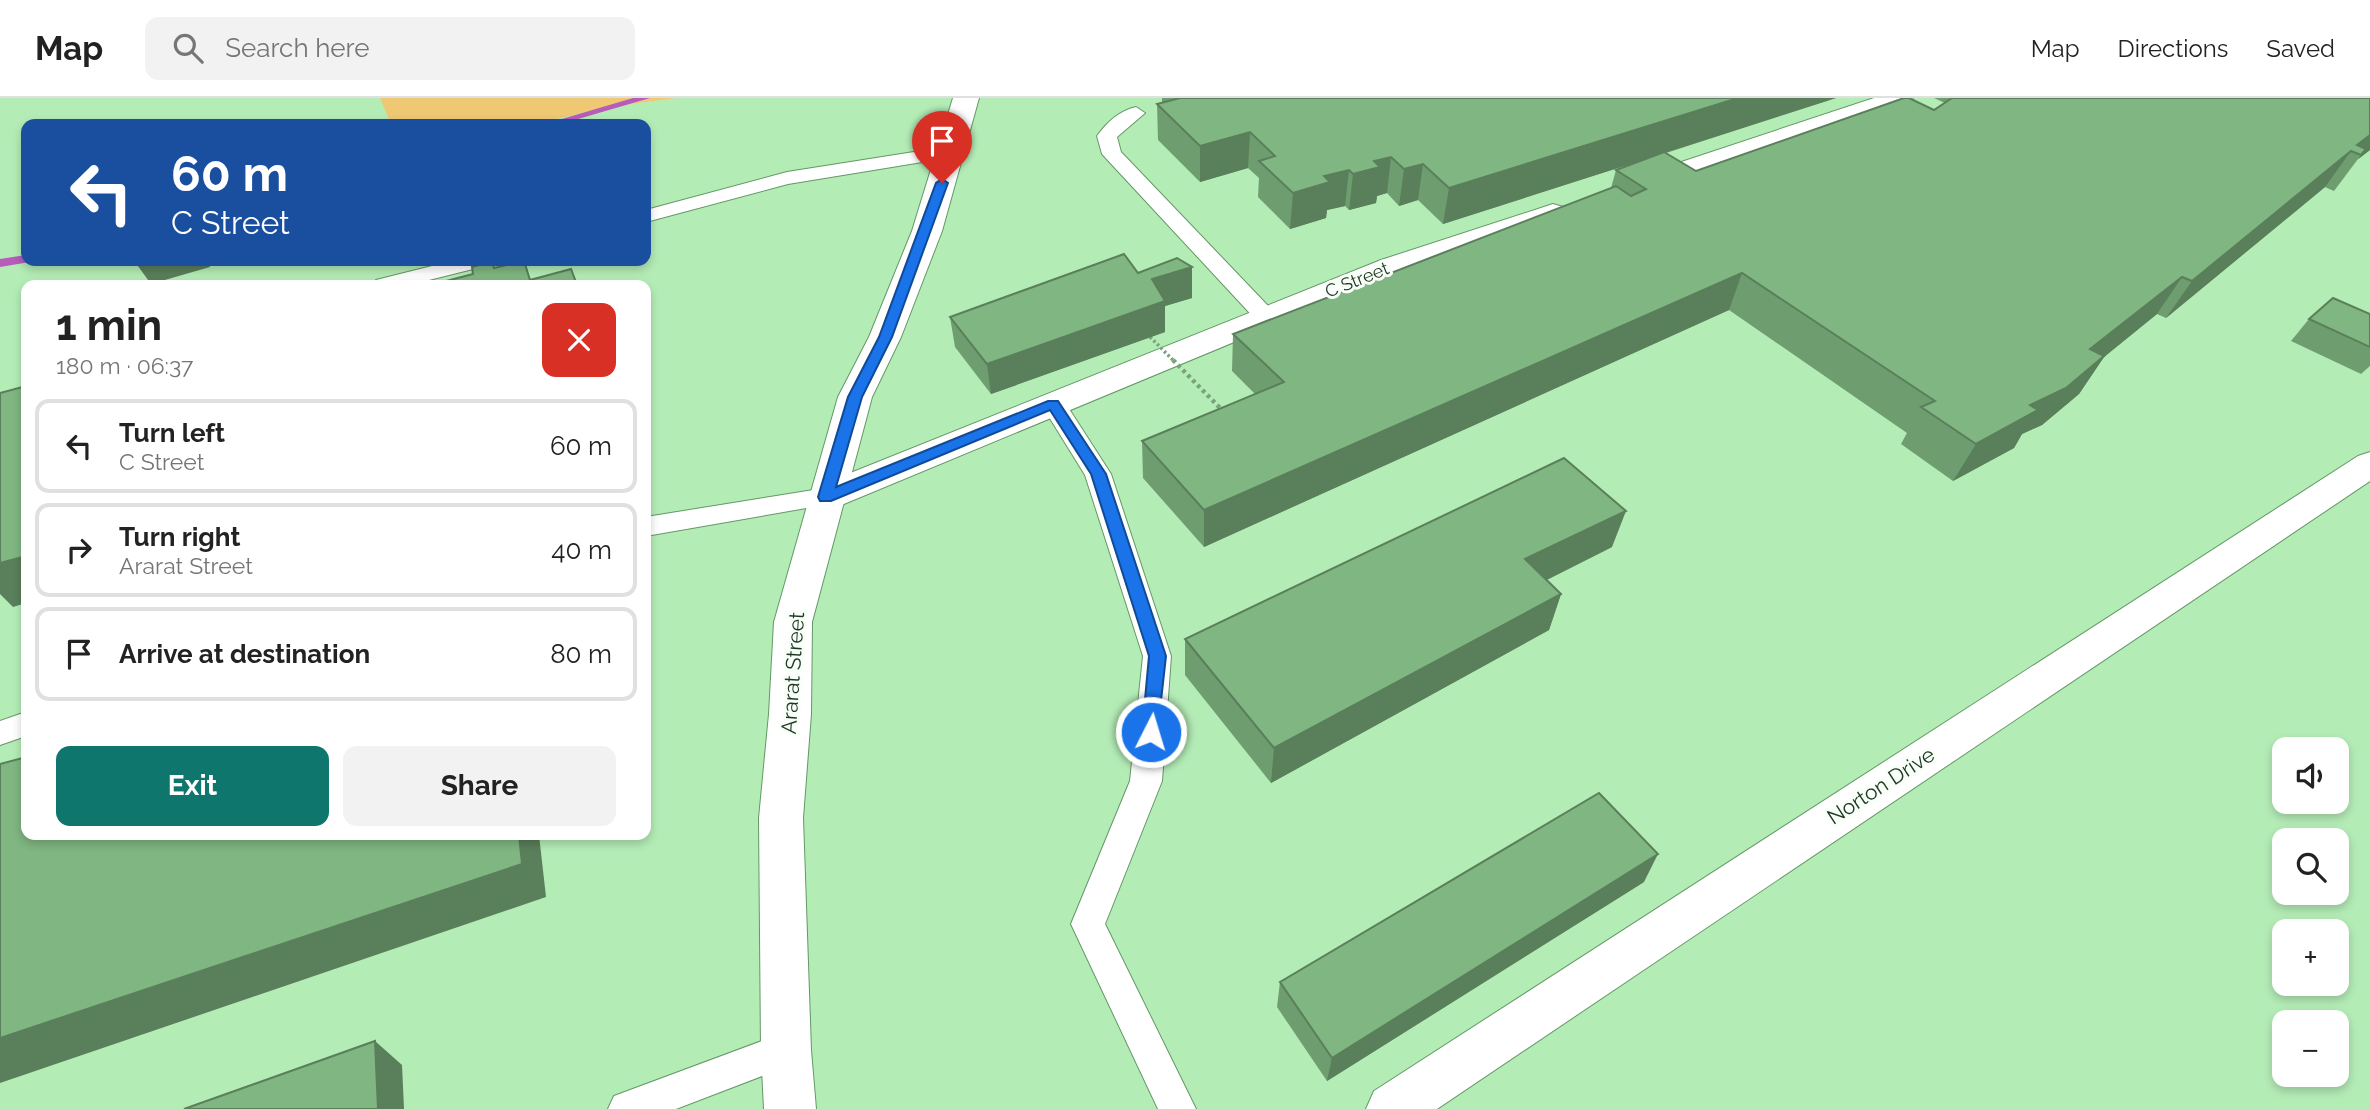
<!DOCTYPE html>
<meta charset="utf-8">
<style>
body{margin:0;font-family:Raleway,sans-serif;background:#f2f2f2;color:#222;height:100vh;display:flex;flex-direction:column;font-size:26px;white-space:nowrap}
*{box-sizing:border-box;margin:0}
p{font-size:23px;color:#767676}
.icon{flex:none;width:38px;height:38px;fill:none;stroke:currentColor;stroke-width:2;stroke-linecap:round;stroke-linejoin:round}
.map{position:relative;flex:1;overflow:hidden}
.sheet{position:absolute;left:21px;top:182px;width:630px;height:560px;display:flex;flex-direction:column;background:#fff;border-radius:14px;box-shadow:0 4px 10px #0003}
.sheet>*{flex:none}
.top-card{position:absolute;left:21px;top:21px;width:630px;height:147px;border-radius:14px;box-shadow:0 4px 10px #0003;background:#1a4fa0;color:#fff;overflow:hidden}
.tools{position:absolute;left:2272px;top:639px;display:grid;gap:14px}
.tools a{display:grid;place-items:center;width:77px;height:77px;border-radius:14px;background:#fff;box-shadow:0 4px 10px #0003;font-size:35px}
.pin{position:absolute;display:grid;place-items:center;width:60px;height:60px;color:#fff;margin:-72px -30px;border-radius:50% 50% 50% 0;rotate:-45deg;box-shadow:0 0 7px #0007}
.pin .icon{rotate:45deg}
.me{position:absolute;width:77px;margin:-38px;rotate:5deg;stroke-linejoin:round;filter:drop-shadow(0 0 5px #0008)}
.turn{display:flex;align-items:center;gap:24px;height:147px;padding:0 35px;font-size:32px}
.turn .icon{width:91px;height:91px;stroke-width:2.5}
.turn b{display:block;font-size:49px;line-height:60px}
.round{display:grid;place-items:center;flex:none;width:74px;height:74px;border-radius:14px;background:#f2f2f2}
.summary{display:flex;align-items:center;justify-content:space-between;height:119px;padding:0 35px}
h1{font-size:42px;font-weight:700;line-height:52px}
.action{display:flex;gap:14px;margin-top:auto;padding:14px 35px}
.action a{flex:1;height:80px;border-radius:14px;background:#0f766e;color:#fff;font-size:28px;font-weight:700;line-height:80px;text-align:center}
.action a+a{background:#f2f2f2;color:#222}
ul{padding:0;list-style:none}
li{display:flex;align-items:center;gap:21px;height:94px;margin:0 14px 10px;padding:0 21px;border:4px solid #e0e0e0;border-radius:14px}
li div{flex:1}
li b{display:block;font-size:26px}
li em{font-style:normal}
header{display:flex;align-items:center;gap:42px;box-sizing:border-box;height:98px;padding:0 35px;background:#fff;border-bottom:2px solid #e0e0e0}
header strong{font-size:33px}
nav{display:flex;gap:38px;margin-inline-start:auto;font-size:24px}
.search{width:490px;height:63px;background:#f2f2f2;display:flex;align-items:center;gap:18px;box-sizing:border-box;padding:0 24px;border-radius:14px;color:#767676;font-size:26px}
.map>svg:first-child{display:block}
.green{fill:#efc874}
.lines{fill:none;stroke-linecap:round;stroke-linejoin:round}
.stream{fill:#b75cbb;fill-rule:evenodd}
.lane-casing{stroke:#639866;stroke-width:2}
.street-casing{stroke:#639866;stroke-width:2}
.secondary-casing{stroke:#639866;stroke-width:2}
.lane{fill:#fff;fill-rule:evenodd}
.street{fill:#fff;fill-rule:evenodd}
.secondary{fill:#fff;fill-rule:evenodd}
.path-bridge-far1{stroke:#79a37b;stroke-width:3.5;stroke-dasharray:2.5 2.5;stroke-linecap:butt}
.path-bridge{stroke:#79a37b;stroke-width:4.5;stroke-dasharray:3.5 3.5;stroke-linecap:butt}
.wall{fill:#6e9d70}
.shaded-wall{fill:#5a7f5b}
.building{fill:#80b682;stroke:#5a7f5b;stroke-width:2}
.route{fill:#1a73e8;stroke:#114b97;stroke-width:2}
.labels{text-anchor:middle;stroke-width:6;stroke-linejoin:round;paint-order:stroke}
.far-street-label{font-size:18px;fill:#1f3621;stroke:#f8fef8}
.street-label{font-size:21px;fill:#1f3621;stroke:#f8fef8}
</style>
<header>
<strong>Map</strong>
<div class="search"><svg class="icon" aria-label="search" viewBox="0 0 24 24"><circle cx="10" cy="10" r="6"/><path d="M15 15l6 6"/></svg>Search here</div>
<nav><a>Map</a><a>Directions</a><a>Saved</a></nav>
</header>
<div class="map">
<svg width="2370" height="1011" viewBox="0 0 2370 1011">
<rect width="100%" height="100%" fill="#b4ecb6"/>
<!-- green -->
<path class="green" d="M380,0H676L607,9L535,26H391Z"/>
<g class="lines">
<!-- stream -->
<g class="stream">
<path d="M633,0H650L561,26H545Z"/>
<path d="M26,157V163L30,164L0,169V161Z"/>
</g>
<!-- lane casing -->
<g class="lane-casing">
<g id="lane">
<path d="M1136,9L1145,15L1117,39L1121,54L1274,214L1277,219L1274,224H1258L1102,56L1097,38C1107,24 1119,13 1136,9Z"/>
<path d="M952,48L959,50L962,54L959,58L788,86L646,124V112L787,74Z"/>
<path d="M452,163H488L485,168L409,187H373L376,182Z"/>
<path d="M1053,298L1062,300L1111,376L1171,558L1162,683L1105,826L1196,1011H1158L1071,826L1130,683L1143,558L1085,377L1041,306L1044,300Z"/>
<path d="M826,390L835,393L839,399L835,405L646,438V419Z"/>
<path d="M26,614V638L0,647V623Z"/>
<path d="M786,934L799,940L804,952L799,964L676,1011H608L614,998Z"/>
</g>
</g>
<!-- street casing -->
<g class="street-casing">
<g id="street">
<path d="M1874,0H1913L1909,5L1650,93L1640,95L1630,93L1626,87L1630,81Z"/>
<path d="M1553,106L1563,109L1567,115L1563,121L1403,174L839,408L826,412L813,408L808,399L813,390L1381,162Z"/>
<path d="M2370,354V383L1437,1011H1366L1374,993L2358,358Z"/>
</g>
</g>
<!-- secondary casing -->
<g class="secondary-casing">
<path id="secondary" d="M953,0H979L942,133L901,239L872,299L812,524L811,616L803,720L811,952L816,1011H764L761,952L759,720L769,616L774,524L838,299L869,239L912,133Z"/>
</g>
<!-- lane -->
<use href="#lane" class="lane"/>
<!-- street -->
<use href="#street" class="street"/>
<!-- secondary -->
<use href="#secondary" class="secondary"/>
<!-- path-bridge-far1 -->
<path class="path-bridge-far1" d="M1150,239L1175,264"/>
<!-- path-bridge -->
<path class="path-bridge" d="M1173,262L1223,313"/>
</g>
<!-- wall -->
<g class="wall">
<path d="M1162,0H1836L1666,55L1696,73L1934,12L1945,5L1934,0H2370V52L2357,62L2334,93L2325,89L2166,220L2157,216L2104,259L2079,296L2042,327L2022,336L2014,350L1953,383L1901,346L1907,335L1729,212L1204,449L1143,380L1142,343L1255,296L1232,273L1233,236L1611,90L1616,72L1640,63L1443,126L1418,102L1399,108L1387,95L1377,98L1376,105L1349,112L1345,108L1327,112L1326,120L1290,131L1258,99L1259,80L1248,70L1200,84L1158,42L1157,6L1162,5Z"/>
<path d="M1192,169V200L1165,208V234L991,296L955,249L950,219L1138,175Z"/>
<path d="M2370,216V268L2361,276L2291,243L2309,221Z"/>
<path d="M1612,449L1546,482L1561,496L1549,532L1271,685L1185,577V541Z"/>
<path d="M1644,784L1327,983L1277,909L1280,884Z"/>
</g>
<!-- shaded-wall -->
<g class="shaded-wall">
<path d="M1738,0H1836L1443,126L1449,90Z"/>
<path d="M1250,34L1248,70L1200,84V48Z"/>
<path d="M2370,37V52L2357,62L2334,93L2361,57L2357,47Z"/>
<path d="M2351,53L2325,89L2166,220L2192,183Z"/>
<path d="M1391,59L1387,95L1377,98L1376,105L1349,112L1353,76L1374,63Z"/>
<path d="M1423,66L1418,102L1399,108L1404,71Z"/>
<path d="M1349,72L1345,108L1327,112L1326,120L1290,131L1293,95L1324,78Z"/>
<path d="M140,163H208L210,169L151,186L135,164Z"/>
<path d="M1192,169V200L1165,208V234L991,296L987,266L1152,181Z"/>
<path d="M1742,175L1729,212L1204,449V412Z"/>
<path d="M2182,179L2157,216L2104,259L2079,296L2042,327L2022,336L2014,350L1953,383L1976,346L2090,251Z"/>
<path d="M1626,413L1612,449L1515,498L1525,461Z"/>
<path d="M26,458V505L13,509L0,496V465Z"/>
<path d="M1561,496L1549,532L1271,685L1274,650Z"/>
<path d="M519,737H539L546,799L0,985V940Z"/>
<path d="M1658,756L1644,784L1327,983L1332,960Z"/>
<path d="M375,943L402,967L404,1011H378Z"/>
</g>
<!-- building -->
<g class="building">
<path d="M1180,0H1738L1449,90L1423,66L1404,71L1391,59L1374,63L1380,69L1353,76L1349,72L1324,78L1330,84L1293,95L1259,63L1275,58L1250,34L1200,48L1157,6Z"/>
<path d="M1904,0H1909L1934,12L1952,0H2370V37L2357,47L2366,51L2361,57L2351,53L2192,183L2182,179L2090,251L2104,258L2066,290L2030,307L2038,312L1976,346L1921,309L1935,303L1742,175L1204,412L1142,343L1284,284L1233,236L1616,88L1631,98L1646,91L1616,72L1664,54L1696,73Z"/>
<path d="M1124,156L1138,175L1177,160L1192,169L1152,181L1165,203L987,266L950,219Z"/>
<path d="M492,163L494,170L524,163L530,182L571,171L577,187H431L473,176L472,169Z"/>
<path d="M2333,200L2370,216V249L2309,221Z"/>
<path d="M26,288V458L0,465V295Z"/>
<path d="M1564,360L1626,413L1525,461L1561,496L1274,650L1185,541Z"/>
<path d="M26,659V737H519L522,766L0,940V666Z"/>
<path d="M1599,695L1658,756L1332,960L1280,884Z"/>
<path d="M375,943L378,1011H184Z"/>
</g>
<!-- route -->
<path class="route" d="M942,81L948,85L892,239L862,299L836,389L1048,303H1058L1106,376L1166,558L1157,638H1145L1142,634L1149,558L1091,376L1050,312L831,403H820L818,399L848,299L879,239L936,85Z"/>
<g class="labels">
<!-- far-street labels -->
<g class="far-street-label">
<text transform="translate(1357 182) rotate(-22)" y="6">C Street</text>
</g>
<!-- street labels -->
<g class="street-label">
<text transform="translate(793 575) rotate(-86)" y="7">Ararat Street</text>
<text transform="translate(1881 688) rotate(-33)" y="7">Norton Drive</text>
</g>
</g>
</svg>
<div class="tools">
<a><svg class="icon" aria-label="sound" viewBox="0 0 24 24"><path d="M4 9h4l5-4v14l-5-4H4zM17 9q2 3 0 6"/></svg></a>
<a><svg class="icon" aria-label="search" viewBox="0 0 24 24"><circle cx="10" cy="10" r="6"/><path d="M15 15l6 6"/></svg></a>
<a>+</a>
<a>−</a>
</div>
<div class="pin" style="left:942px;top:85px;background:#d93025"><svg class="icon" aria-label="arrive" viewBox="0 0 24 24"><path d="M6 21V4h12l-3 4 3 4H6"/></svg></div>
<svg class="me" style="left:1151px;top:634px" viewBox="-20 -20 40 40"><circle r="17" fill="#1a73e8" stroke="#fff" stroke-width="3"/><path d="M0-11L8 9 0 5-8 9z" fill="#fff"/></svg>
<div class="top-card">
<div class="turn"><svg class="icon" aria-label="left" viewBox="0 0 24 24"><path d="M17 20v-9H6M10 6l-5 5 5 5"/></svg><div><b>60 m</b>C Street</div></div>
</div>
<section class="sheet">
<div class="summary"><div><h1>1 min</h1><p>180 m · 06:37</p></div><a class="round" style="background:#d93025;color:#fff"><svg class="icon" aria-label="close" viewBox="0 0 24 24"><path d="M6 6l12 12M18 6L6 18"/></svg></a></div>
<ul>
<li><svg class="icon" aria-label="left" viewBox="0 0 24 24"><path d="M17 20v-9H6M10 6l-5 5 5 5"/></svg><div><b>Turn left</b><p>C Street</p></div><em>60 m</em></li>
<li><svg class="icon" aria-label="right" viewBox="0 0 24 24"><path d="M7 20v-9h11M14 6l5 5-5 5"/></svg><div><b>Turn right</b><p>Ararat Street</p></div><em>40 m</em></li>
<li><svg class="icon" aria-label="arrive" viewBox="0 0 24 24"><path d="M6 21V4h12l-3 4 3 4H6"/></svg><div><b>Arrive at destination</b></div><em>80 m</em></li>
</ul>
<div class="action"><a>Exit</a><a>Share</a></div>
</section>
</div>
